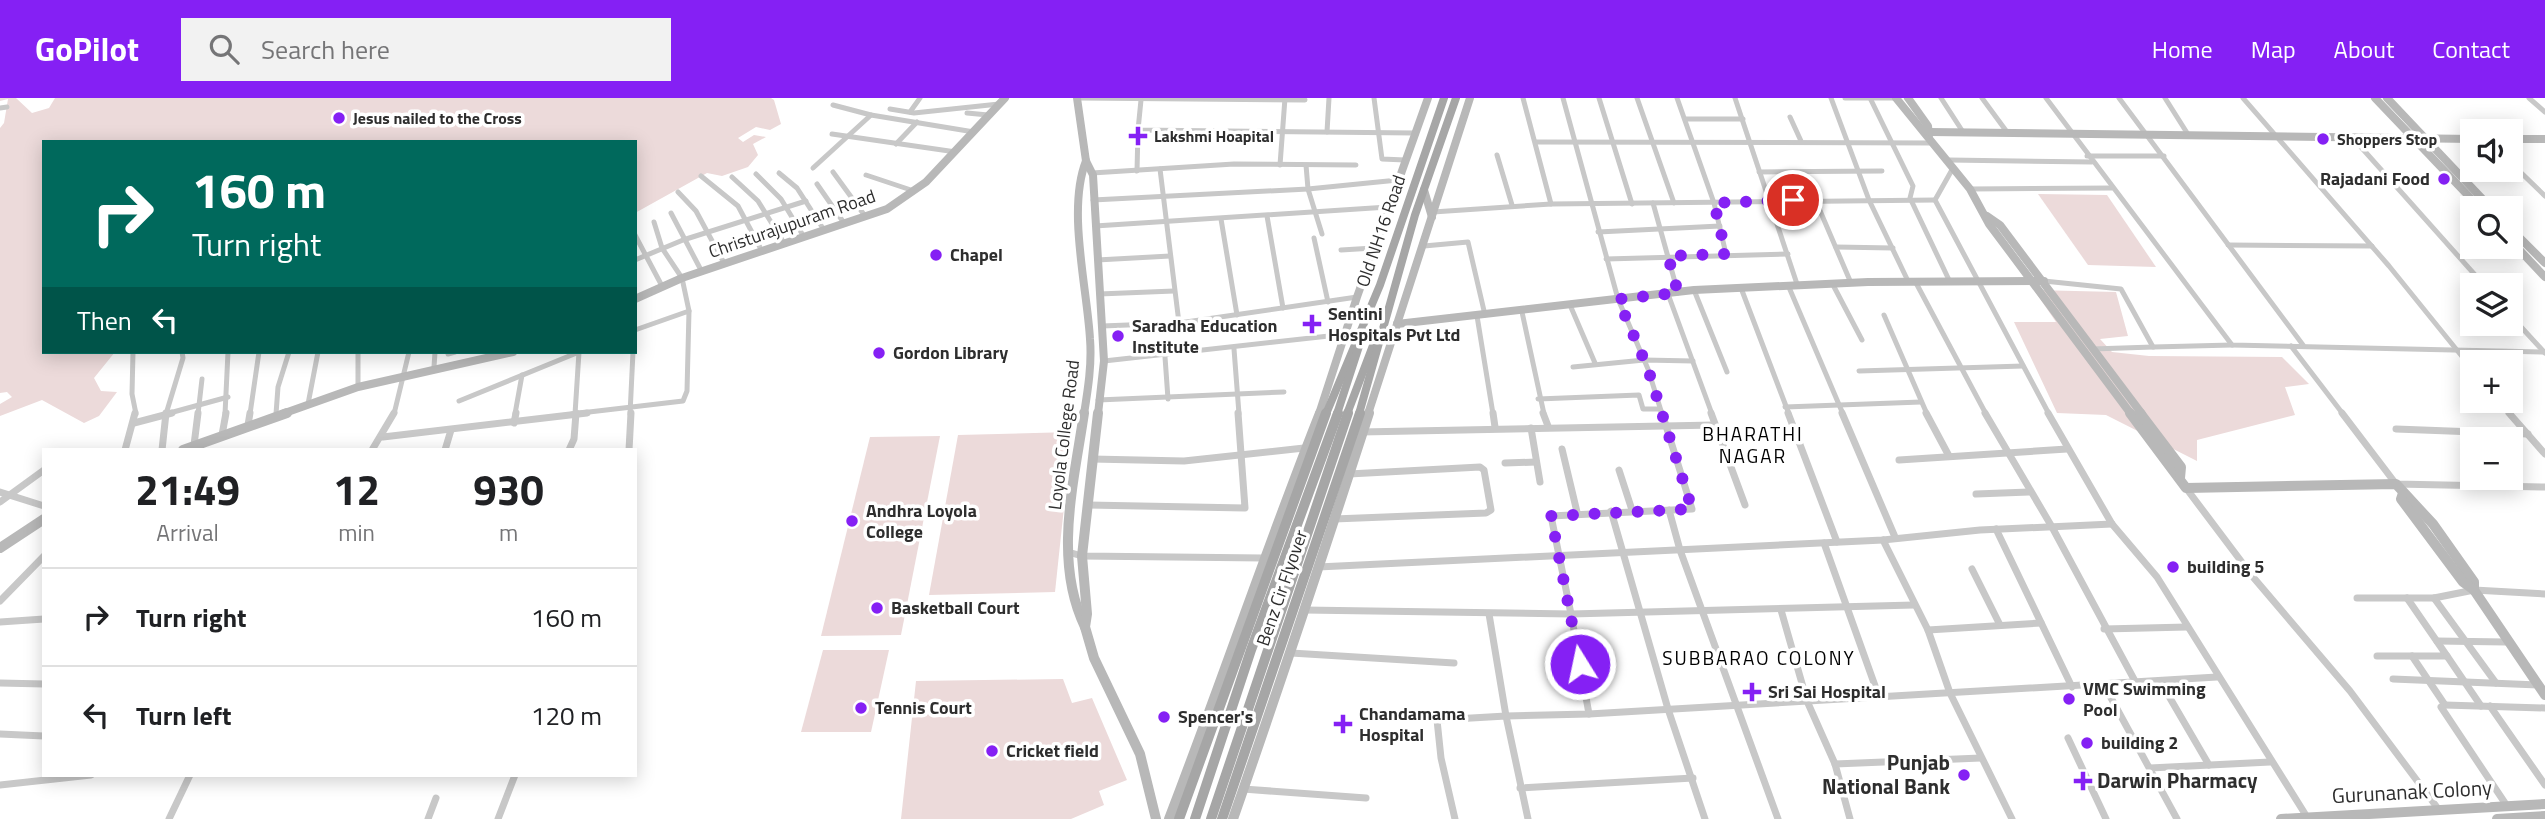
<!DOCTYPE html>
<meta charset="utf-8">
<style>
body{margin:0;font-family:"Titillium Web",sans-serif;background:#f2f2f2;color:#202124;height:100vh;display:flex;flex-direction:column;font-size:26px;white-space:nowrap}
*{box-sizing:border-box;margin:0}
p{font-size:23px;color:#757577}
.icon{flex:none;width:38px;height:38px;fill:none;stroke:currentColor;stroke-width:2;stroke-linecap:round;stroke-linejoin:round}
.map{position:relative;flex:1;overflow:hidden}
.side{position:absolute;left:42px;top:350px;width:595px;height:329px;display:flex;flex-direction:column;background:#fff;border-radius:0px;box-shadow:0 4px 18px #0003}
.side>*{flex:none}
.guide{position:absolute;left:42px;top:42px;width:595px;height:214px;border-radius:0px;box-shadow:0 4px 18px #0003;background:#00695c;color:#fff;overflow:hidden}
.tools{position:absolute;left:2460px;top:21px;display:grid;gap:14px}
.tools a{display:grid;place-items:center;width:63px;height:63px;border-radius:0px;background:#fff;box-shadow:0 4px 18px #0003;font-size:35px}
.pin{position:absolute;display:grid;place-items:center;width:60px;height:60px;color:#fff;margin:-30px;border:4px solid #fff;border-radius:50%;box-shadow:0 2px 7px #0007}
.me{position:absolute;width:77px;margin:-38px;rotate:350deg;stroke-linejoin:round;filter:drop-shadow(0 0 5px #0008)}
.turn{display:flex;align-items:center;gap:24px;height:147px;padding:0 35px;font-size:32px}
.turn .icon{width:91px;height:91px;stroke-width:2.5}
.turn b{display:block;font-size:49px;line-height:60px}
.then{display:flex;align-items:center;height:66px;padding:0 35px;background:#0003;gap:14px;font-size:26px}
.eta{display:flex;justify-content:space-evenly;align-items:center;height:119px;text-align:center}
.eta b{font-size:42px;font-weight:700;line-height:49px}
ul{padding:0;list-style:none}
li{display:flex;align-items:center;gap:21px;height:98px;padding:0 35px;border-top:2px solid #e0e0e0}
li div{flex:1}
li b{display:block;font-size:26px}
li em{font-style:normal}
header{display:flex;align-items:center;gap:42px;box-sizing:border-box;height:98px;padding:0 35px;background:#8520f4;color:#fff}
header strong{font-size:33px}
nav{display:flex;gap:38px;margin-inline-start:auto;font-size:24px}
.search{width:490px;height:63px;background:#f2f2f2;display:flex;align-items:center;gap:18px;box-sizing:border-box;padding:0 24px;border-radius:0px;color:#757577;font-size:26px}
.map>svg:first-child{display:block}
.green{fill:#ecdada}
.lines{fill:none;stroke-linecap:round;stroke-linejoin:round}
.street-far1{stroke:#c8c8c8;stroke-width:5}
.street{stroke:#c8c8c8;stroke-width:7}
.secondary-far1{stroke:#b8b8b8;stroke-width:8}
.secondary{stroke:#b8b8b8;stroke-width:10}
.primary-far1{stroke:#a6a6a6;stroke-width:8}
.primary{stroke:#a6a6a6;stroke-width:10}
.route{stroke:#8520f4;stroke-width:12;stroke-dasharray:0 21.6}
.poi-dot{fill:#8520f4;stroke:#fff;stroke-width:2.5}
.labels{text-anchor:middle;stroke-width:7;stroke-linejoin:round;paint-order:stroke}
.far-poi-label{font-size:16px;font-weight:bold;fill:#2e2e2e;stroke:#fff;text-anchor:start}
.poi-label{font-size:18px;font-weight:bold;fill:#2e2e2e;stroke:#fff;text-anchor:start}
.street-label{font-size:18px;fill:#2e2e2e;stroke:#fff}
.neighbourhood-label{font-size:19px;letter-spacing:2px;fill:#000;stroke:#fff}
.near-poi-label{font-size:21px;font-weight:bold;fill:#2e2e2e;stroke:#fff;text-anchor:end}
.near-street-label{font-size:21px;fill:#2e2e2e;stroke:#fff}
</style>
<header>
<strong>GoPilot</strong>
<div class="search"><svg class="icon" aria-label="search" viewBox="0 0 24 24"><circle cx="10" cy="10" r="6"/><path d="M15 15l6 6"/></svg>Search here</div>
<nav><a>Home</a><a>Map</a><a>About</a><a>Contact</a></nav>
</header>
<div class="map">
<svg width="2545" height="721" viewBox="0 0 2545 721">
<rect width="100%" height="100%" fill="#fff"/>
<!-- green -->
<g class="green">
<path d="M0,0H16L32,15L49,10L55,0H771L774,2L781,26L770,32L756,29L738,40L743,44L754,37L766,39L753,46L758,57L748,69L722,78L707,75L635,115V44H44V254H115L94,280L101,293L117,294L99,318L84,325L42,302L0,318V306L12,299L7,294L0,295V30L4,25L8,1L0,3Z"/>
<path d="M2038,96L2107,97L2156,169L2088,167Z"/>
<path d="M2034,192L2116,194L2128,238L2100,241L2112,254L2149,258L2282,259L2309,286L2285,289L2295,317L2197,342V363L2106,317L2057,315L2014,224H2056Z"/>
<path d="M1072,334L1055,494L929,497L958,337Z"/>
<path d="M940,338L901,537L821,538L870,339Z"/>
<path d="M823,552H889L871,634H801Z"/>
<path d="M1063,581L1072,605L1092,600L1127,682L1099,693L1104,707L1071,721H901L916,583Z"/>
</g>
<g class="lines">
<!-- street-far1 -->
<g class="street-far1">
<path d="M1078,0L1305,2"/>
<path d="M1374,0L1382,61L1405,62"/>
<path d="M1523,0L1551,106"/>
<path d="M1563,0L1618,201L1648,271L1662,316"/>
<path d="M1599,0L1632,106"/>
<path d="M1637,0L1674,105"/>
<path d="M1677,0L1714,105L1726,156"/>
<path d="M1735,0L1797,186"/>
<path d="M1831,0L1869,102L1908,183"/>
<path d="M1845,0H1896"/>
<path d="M1941,0L1963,34"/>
<path d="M1982,0L2007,34"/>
<path d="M2046,0L2232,247L2545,254"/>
<path d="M2119,0L2303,247"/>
<path d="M2165,0L2189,38"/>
<path d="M2243,0L2389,168L2473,272"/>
<path d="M2529,0L2545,14"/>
<path d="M1141,2L1138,32L1414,35"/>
<path d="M1871,2L1913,88L1910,100L1950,184"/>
<path d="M833,7L871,17"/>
<path d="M0,10L7,9"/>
<path d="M890,11L914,15L999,6"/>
<path d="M910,14L920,0"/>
<path d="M967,15L988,17"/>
<path d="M1790,19L1801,43"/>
<path d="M1685,21H1743"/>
<path d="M1327,34L1329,0"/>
<path d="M832,36L956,54"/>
<path d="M2352,39L2484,187"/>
<path d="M1536,44L1934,45"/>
<path d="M896,46L917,24"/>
<path d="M1497,57L1512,107"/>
<path d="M2087,58H2164"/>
<path d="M1949,62L2092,64"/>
<path d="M2511,65L2545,98"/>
<path d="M1280,67L1285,0"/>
<path d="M1306,67L1308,91L1322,136"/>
<path d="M813,70L871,17L974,34"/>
<path d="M1953,70L1935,102L2049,316"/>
<path d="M1160,71L1179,225"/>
<path d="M1137,73L1138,32"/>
<path d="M833,74L865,118"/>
<path d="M1759,74L1882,73"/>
<path d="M779,75L797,90L824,132"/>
<path d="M1092,75L1234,66L1356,67"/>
<path d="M756,76L781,101L804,139"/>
<path d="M866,77L914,93"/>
<path d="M701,78L738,108L762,153"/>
<path d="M732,79L758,103L784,145"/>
<path d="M817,86L844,125"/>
<path d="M1970,91L2112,90"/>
<path d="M678,94L696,113L724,165"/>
<path d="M1815,101L1851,185"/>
<path d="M1093,102L1308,91L1398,82"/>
<path d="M1653,105L1678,195"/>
<path d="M1433,114L1551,106L1935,102"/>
<path d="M671,115L702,174"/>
<path d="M1267,118L1283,210"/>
<path d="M1221,121L1237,217"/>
<path d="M654,124L662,150L682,180L689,213"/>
<path d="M1095,128L1388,109"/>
<path d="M1598,134L1720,128"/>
<path d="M635,137L662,188"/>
<path d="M1314,140L1328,204"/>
<path d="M2228,147L2372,148"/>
<path d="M1424,148L1468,144L1485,217"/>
<path d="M1836,149L1893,150"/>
<path d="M1341,152L1374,150"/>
<path d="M1606,161L1788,156"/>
<path d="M635,162L683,142L806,103"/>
<path d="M1097,162L1170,158"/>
<path d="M1915,183L1986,316"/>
<path d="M2044,183L2121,191L2153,249L2232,247"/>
<path d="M1832,185L1862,242"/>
<path d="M1788,187L1843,316"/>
<path d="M1741,190L1789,316"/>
<path d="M1694,192L1727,274"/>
<path d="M1099,196L1174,193"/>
<path d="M1668,196L1712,316"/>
<path d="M1570,207L1595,265"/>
<path d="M1522,214L1544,316"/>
<path d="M1884,217L1927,316"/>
<path d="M1477,218L1493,316"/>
<path d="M2511,218L2545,255"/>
<path d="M1102,228L1179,225L1357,199"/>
<path d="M2291,248L2343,316"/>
<path d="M1234,251L1239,316"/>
<path d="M2092,251L2153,249"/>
<path d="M133,254L132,296L136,316"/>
<path d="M358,254V289"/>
<path d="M448,256L455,254"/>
<path d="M1165,259L1168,301"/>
<path d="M1104,263L1347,236"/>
<path d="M434,269L435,254"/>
<path d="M1573,269L1644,262L1693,263"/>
<path d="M1859,273L2023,268"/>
<path d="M1538,301L1639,297L1643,311H1659"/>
<path d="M1098,302L1284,294"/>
<path d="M459,303L579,254L575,316"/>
<path d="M2499,303L2511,316"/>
<path d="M308,306L318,254"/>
<path d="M1785,309L1921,304"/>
<path d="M166,316L228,299"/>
<path d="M166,316L183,260L182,254"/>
<path d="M198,316L202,281"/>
<path d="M225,316L228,254"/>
<path d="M250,316L259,254"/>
<path d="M276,316L278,289L289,254"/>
<path d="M394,316L409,254"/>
<path d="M515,316L522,277"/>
<path d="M572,316L683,303L687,293L689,213L635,232"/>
<path d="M630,316L633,254"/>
</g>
<!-- street -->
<g class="street">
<path d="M1493,315L1495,329"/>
<path d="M1543,315L1548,328"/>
<path d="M1711,315L1745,407"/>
<path d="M1788,315L1837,444"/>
<path d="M1842,315L1895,439"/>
<path d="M1926,315L1949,358"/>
<path d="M1985,315L2052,429L2136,585"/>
<path d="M2048,315L2112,426L2157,479L2307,719"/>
<path d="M2342,315L2396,386L2545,389"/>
<path d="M2509,315L2545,356"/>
<path d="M134,325L172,315"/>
<path d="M514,325L516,315"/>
<path d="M248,327L250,315"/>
<path d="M1531,330L1540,384"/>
<path d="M2396,331L2528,336"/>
<path d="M1361,334L1715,327"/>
<path d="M222,337L226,315"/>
<path d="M383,339L587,315"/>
<path d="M194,347L198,315"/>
<path d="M1562,351L1577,414"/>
<path d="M125,352L135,315"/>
<path d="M162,352L166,315"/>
<path d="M372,352L394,315"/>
<path d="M445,352L451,332"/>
<path d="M569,352L574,341L576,315"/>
<path d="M629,352L631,315"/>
<path d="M1092,361L1184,363L1304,350"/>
<path d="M1899,362L2067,351"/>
<path d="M1505,365L1536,364"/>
<path d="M1619,372L1632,412"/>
<path d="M2186,390L2253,479L2350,593L2439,712"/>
<path d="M0,394L44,408"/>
<path d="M1976,396L2029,394"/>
<path d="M0,404L44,372"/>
<path d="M1088,407L1245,410L1238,315"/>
<path d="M1669,412L1680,452L1778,721"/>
<path d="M1611,413L1668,611L1705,721"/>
<path d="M1334,421L1486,415L1491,412L1484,372L1480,369L1349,376"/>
<path d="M1996,431L2072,589"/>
<path d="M1883,442L1928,532L1950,595L2012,721"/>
<path d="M1824,445L1879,599"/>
<path d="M1068,454L1082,458L1263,460"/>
<path d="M1318,469L1883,442L1980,432L2112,426"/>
<path d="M1972,471L2000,527"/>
<path d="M2357,500H2434L2474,492L2545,496"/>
<path d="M2434,500L2496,585"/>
<path d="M0,503L44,458"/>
<path d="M1304,512L1571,516L1551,418L1692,411L1662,315"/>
<path d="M1781,512L1807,603L1835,666L1850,721"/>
<path d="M1489,516L1506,618L1589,616L2217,579"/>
<path d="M0,524L44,521"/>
<path d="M2104,531L2187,529"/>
<path d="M1928,532L2041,525"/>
<path d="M2437,543L2506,544"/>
<path d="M1291,555L1454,565"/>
<path d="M2377,558H2447L2407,500"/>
<path d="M2412,558L2445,607L2441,609L2507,708"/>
<path d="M2447,558L2481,608"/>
<path d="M2393,581L2538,587"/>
<path d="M2160,583L2209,667"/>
<path d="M0,585L44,586"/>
<path d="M2104,587L2177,721"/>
<path d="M2445,607L2545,610"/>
<path d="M2490,608L2545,687"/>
<path d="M1589,616L1571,516L1914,507"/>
<path d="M0,636L44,638"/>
<path d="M2068,640L2106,721"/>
<path d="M1835,666L1981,660"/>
<path d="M2150,670L2270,664"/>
<path d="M0,687L91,677"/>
<path d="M1520,690L1693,680"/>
<path d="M1243,691L1366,700"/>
<path d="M169,721L190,677"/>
<path d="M428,721L436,700"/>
<path d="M498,721L515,677"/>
<path d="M1455,721L1441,660L1437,622L1506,618L1528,721"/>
</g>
<!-- secondary-far1 -->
<g class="secondary-far1">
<path d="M1077,0L1086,63L1093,77L1104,263L1098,316"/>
<path d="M1896,0L1970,91L1989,126L2131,316"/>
<path d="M1908,0L1928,28L1929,37"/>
<path d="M2375,0L2480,110"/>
<path d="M2387,0L2491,110"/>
<path d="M1930,34L2473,41"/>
<path d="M2511,41H2545"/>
<path d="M1424,92L1432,119"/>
<path d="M1987,118L2000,127L2142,316"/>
<path d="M2511,131L2545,165"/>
<path d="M2511,143L2545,179"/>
<path d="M635,201L682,180L887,111L926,84L1005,0"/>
<path d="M1397,226L1694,192L1868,184L2044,183"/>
<path d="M282,316L358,289L513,254"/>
<path d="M1084,316C1088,291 1092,266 1090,241C1087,189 1067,111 1086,63"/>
<path d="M1319,316L1357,199L1428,0"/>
<path d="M1368,316L1470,0"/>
</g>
<!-- secondary -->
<g class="secondary">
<path d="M1084,315C1074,384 1053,463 1085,529"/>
<path d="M1098,315L1082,458L1087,516L1085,529L1094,560L1140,656L1156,721"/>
<path d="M2130,315L2186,390L2396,386L2433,426L2474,484V492"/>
<path d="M2140,315L2181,369L2180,380"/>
<path d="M183,352L287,315"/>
<path d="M2403,395L2401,401L2463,484L2474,492L2545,597"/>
<path d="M0,450L44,421"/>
<path d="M1169,721C1221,586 1267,449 1320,315"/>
<path d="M1233,721C1280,586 1325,451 1369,315"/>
<path d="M2281,721L2545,706"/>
<path d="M2497,721L2545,718"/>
</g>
<!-- primary-far1 -->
<g class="primary-far1">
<path d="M1326,316L1380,187L1444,0"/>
<path d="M1337,316L1362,239"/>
<path d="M1347,316L1377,237"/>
<path d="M1359,316L1415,117L1456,0"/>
</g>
<!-- primary -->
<g class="primary">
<path d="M1179,721L1326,315"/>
<path d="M1195,721L1251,552L1338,315"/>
<path d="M1211,721L1348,315"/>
<path d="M1222,721L1360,315"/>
</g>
</g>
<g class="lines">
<!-- route -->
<path class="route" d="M1580,566L1551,418L1692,411L1648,271L1618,201L1678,195L1668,158L1726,156L1714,105L1793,102"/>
</g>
<!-- markers -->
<g class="poi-dot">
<circle cx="339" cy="20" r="7"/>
<path d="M1134.5 27.5h7v7h7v7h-7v7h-7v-7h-7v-7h7z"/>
<circle cx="2323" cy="41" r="7"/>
<circle cx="2444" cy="81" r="7"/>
<circle cx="936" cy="157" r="7"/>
<path d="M1308.5 215.5h7v7h7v7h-7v7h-7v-7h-7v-7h7z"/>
<circle cx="1118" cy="238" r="7"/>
<circle cx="879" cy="255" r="7"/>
<circle cx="852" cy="423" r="7"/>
<circle cx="2173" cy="469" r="7"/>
<circle cx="877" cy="510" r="7"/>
<path d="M1748.5 583.5h7v7h7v7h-7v7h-7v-7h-7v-7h7z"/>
<circle cx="2069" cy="601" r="7"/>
<circle cx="861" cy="610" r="7"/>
<circle cx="1164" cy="619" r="7"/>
<path d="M1339.5 615.5h7v7h7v7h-7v7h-7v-7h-7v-7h7z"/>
<circle cx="2087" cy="645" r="7"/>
<circle cx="992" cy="653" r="7"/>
<circle cx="1964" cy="677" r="7"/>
<path d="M2079.5 672.5h7v7h7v7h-7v7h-7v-7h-7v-7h7z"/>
</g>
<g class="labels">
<!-- far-poi labels -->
<g class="far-poi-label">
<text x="353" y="26">Jesus nailed to the Cross</text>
<text x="1154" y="44">Lakshmi Hoapital</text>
<text x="2337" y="47">Shoppers Stop</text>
</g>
<!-- poi labels -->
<g class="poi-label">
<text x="2430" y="87" text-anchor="end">Rajadani Food</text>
<text x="950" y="163">Chapel</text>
<text x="1328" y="222">Sentini<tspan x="1328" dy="21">Hospitals Pvt Ltd</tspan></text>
<text x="1132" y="234">Saradha Education<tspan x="1132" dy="21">Institute</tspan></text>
<text x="893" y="261">Gordon Library</text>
<text x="866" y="419">Andhra Loyola<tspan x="866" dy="21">College</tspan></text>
<text x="2187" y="475">building 5</text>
<text x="891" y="516">Basketball Court</text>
<text x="2083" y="597">VMC Swimming<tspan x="2083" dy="21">Pool</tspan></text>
<text x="1768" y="600">Sri Sai Hospital</text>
<text x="875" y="616">Tennis Court</text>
<text x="1359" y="622">Chandamama<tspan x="1359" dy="21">Hospital</tspan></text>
<text x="1178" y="625">Spencer's</text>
<text x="2101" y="651">building 2</text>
<text x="1006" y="659">Cricket field</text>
</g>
<!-- street labels -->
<g class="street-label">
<text transform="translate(792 126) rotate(-19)" y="6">Christurajupuram Road</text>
<text transform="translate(1381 133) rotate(-71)" y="6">Old NH16 Road</text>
<text transform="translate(1064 337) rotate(-83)" y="6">Loyola College Road</text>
<text transform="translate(1282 490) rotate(-71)" y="6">Benz Cir Flyover</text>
</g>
<!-- neighbourhood labels -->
<g class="neighbourhood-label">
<text x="1753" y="343">BHARATHI<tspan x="1753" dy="22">NAGAR</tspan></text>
<text x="1759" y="567">SUBBARAO COLONY</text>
</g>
<!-- near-poi labels -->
<g class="near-poi-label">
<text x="1950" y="672">Punjab<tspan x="1950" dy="24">National Bank</tspan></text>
<text x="2097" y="690" text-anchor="start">Darwin Pharmacy</text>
</g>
<!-- near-street labels -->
<g class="near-street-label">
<text transform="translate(2412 694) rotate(-3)" y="7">Gurunanak Colony</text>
</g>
</g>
</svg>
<div class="tools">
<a><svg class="icon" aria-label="sound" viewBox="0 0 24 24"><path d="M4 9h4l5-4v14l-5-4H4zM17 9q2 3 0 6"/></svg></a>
<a><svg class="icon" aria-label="search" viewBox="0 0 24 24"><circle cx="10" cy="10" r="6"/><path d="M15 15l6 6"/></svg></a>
<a><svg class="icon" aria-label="layers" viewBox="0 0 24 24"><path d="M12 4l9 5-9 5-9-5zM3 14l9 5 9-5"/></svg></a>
<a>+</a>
<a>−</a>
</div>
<div class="pin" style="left:1793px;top:102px;background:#d93025"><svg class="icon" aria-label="arrive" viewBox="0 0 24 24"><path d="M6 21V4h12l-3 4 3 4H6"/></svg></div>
<svg class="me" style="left:1580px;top:566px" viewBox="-20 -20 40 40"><circle r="17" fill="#8520f4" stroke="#fff" stroke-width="3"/><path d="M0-11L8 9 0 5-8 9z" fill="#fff"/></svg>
<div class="guide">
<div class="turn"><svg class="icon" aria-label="right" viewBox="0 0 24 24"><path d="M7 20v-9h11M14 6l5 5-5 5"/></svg><div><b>160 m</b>Turn right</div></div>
<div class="then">Then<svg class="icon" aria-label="left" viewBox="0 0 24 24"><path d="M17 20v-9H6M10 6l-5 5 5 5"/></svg></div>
</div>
<section class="side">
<div class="eta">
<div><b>21:49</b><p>Arrival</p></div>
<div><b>12</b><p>min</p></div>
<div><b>930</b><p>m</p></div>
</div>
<ul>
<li><svg class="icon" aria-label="right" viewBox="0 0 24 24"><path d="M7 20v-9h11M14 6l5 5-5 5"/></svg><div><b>Turn right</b></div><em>160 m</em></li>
<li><svg class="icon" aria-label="left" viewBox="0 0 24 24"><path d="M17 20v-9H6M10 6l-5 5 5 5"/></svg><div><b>Turn left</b></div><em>120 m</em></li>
</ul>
</section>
</div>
